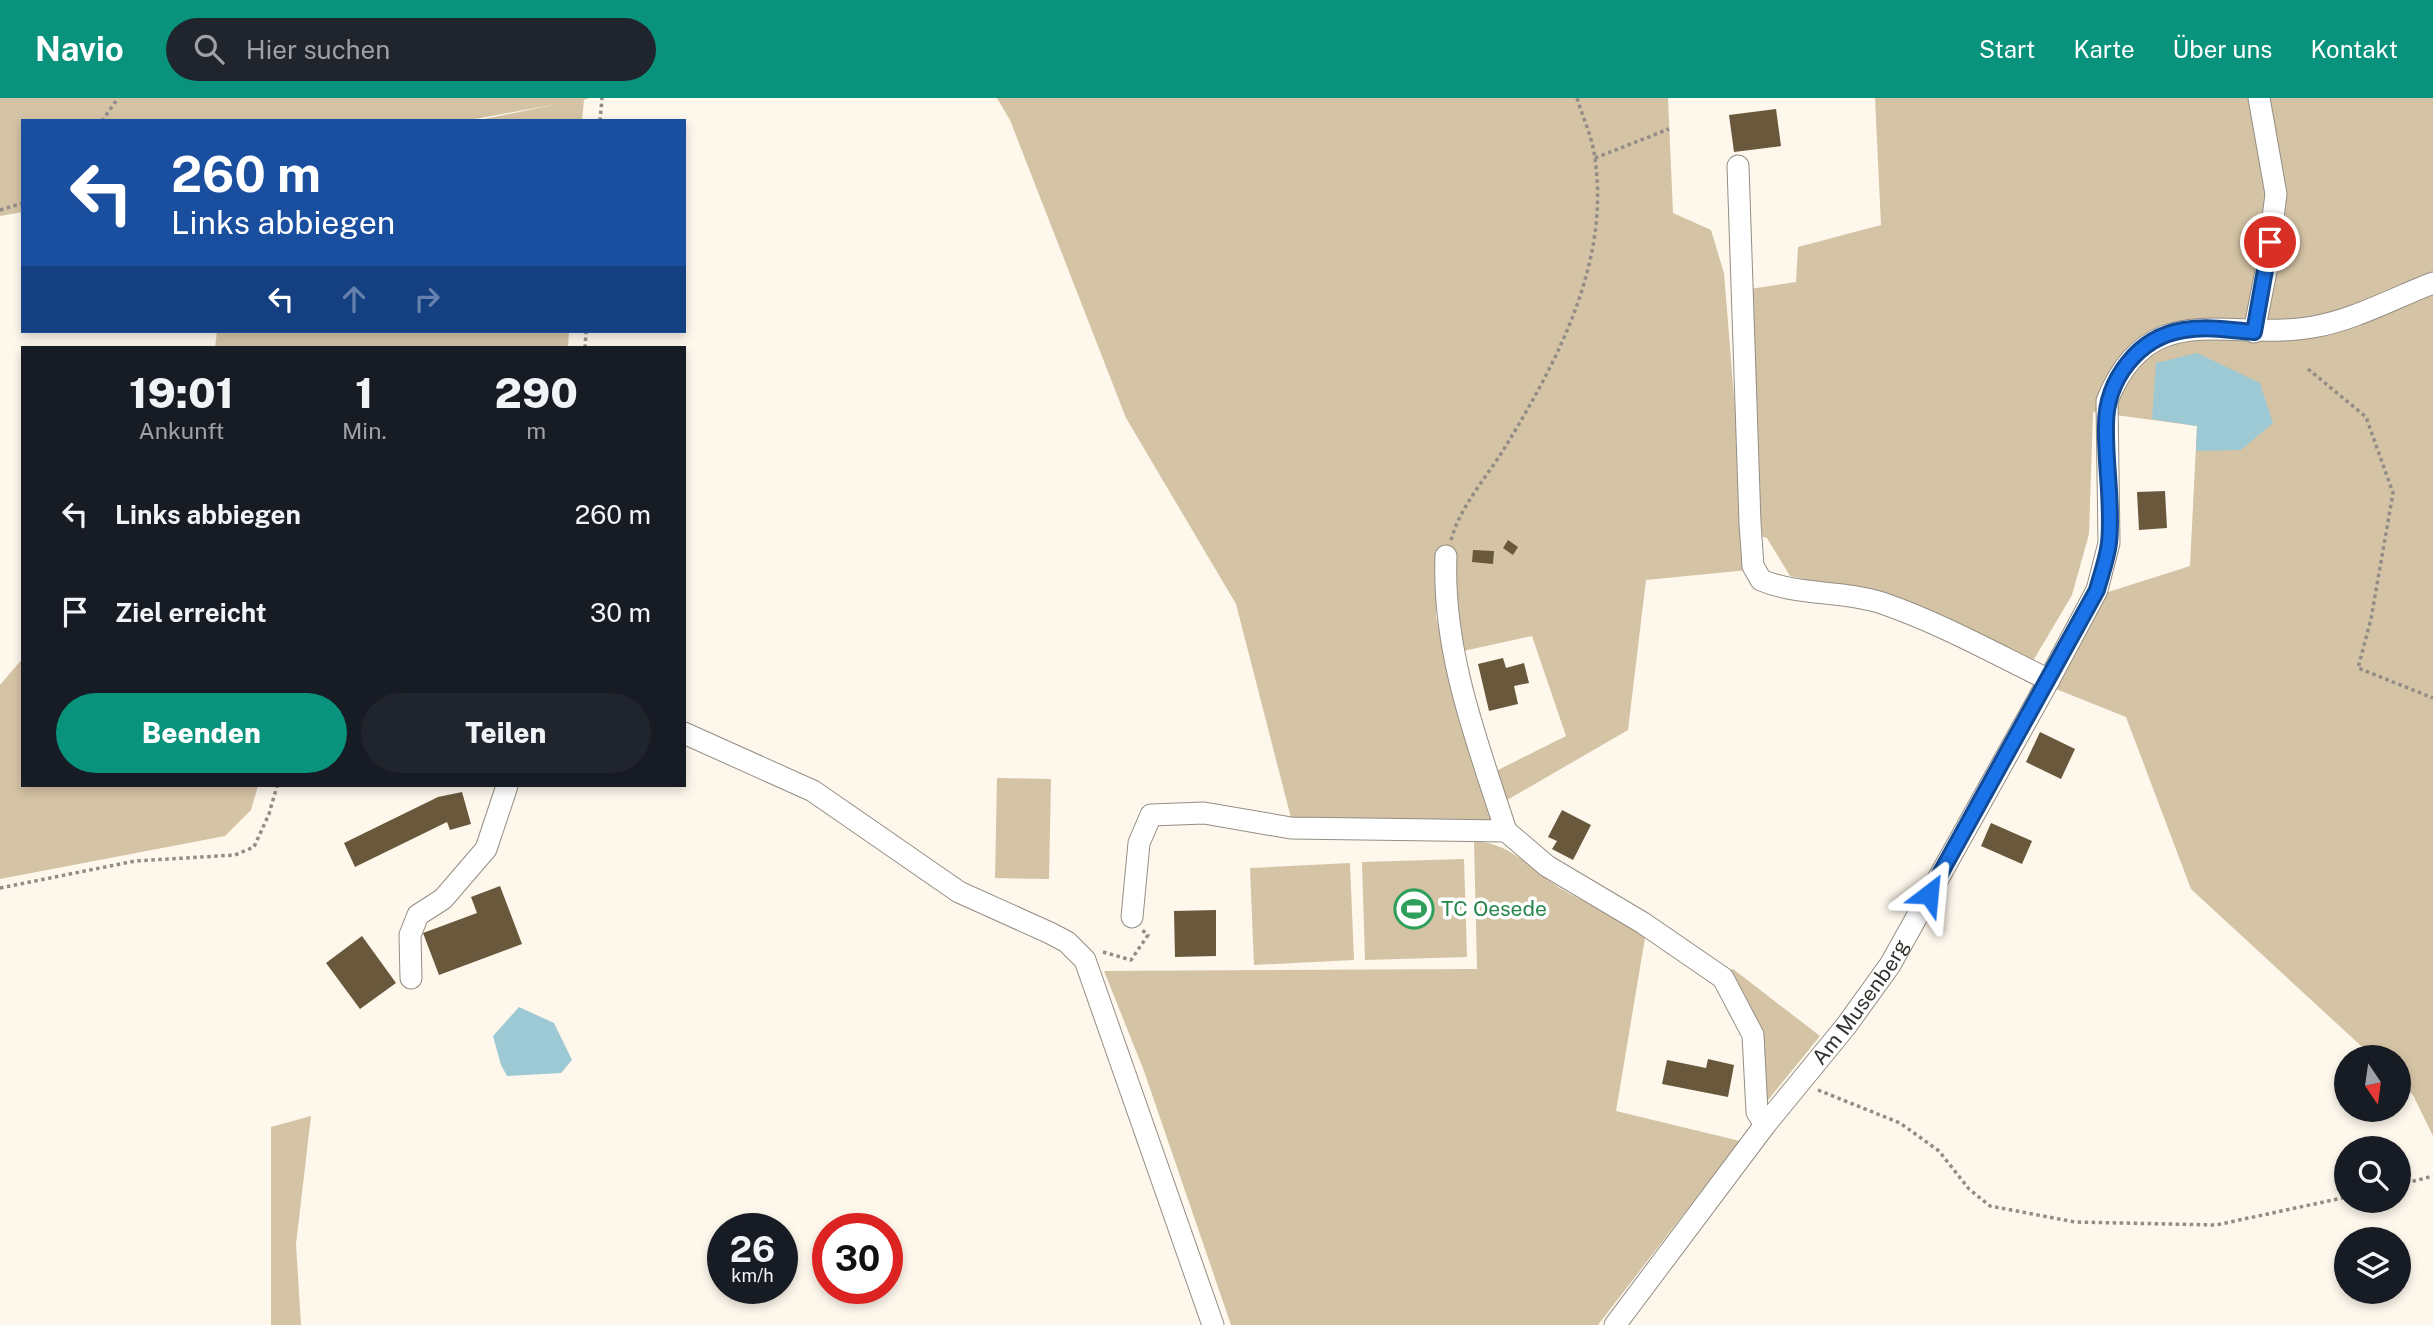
<!DOCTYPE html>
<html lang="de">
<meta charset="utf-8">
<style>
body{margin:0;font-family:"Public Sans",sans-serif;background:#20242c;color:#f1f3f6;height:100vh;display:flex;flex-direction:column;font-size:26px;white-space:nowrap}
*{box-sizing:border-box;margin:0}
p{font-size:23px;color:#9ea1a6}
.icon{flex:none;width:38px;height:38px;fill:none;stroke:currentColor;stroke-width:2;stroke-linecap:round;stroke-linejoin:round}
.map{position:relative;flex:1;overflow:hidden}
.sheet{position:absolute;left:21px;top:248px;width:665px;height:441px;display:flex;flex-direction:column;background:#171b24;border-radius:0px;box-shadow:0 4px 10px #0003}
.sheet>*{flex:none}
.top-card{position:absolute;left:21px;top:21px;width:665px;height:214px;border-radius:0px;box-shadow:0 4px 10px #0003;background:#1a4fa0;color:#fff;overflow:hidden}
.needle{width:46px;rotate:167deg}
.tools{position:absolute;left:2334px;top:947px;display:grid;gap:14px}
.tools a{display:grid;place-items:center;width:77px;height:77px;border-radius:50%;background:#171b24;box-shadow:0 4px 10px #0003;font-size:35px}
.speed{position:absolute;left:707px;top:1115px;display:flex;gap:14px;font-size:35px;font-weight:700;text-align:center}
.speed>*{display:grid;place-content:center;width:91px;height:91px;border-radius:50%;background:#171b24;box-shadow:0 4px 10px #0003;line-height:1}
.speed small{font-size:18px;font-weight:400}
.speed .limit{border:10px solid #d22;background:#fff;color:#111}
.pin{position:absolute;display:grid;place-items:center;width:60px;height:60px;color:#fff;margin:-30px;border:4px solid #fff;border-radius:50%;box-shadow:0 2px 7px #0007}
.me{position:absolute;width:77px;margin:-38px;rotate:29deg;stroke-linejoin:round;filter:drop-shadow(0 0 5px #0008)}
.turn{display:flex;align-items:center;gap:24px;height:147px;padding:0 35px;font-size:32px}
.turn .icon{width:91px;height:91px;stroke-width:2.5}
.turn b{display:block;font-size:49px;line-height:60px}
.lanes{display:flex;align-items:center;height:66px;padding:0 35px;background:#0003;justify-content:center;gap:35px;direction:ltr}
.lanes .off{opacity:.35}
.eta{display:flex;justify-content:space-evenly;align-items:center;height:119px;text-align:center}
.eta b{font-size:42px;font-weight:800;line-height:49px}
.cta{display:flex;gap:14px;margin-top:auto;padding:14px 35px}
.cta a{flex:1;height:80px;border-radius:42px;background:#09927c;color:#fff;font-size:28px;font-weight:800;line-height:80px;text-align:center}
.cta a+a{background:#20242c;color:#f1f3f6}
ul{padding:0;list-style:none}
li{display:flex;align-items:center;gap:21px;height:98px;padding:0 35px}
li div{flex:1}
li b{display:block;font-size:26px}
li em{font-style:normal}
header{display:flex;align-items:center;gap:42px;box-sizing:border-box;height:98px;padding:0 35px;background:#09927c;color:#fff}
header strong{font-size:33px}
nav{display:flex;gap:38px;margin-inline-start:auto;font-size:24px}
.search{width:490px;height:63px;background:#20242c;display:flex;align-items:center;gap:18px;box-sizing:border-box;padding:0 24px;border-radius:38px;color:#9ea1a6;font-size:26px}
.map>svg:first-child{display:block}
.green{fill:#d5c3a5}
.water{fill:#9dc9d4}
.building{fill:#69583b}
.lines{fill:none;stroke-linecap:round;stroke-linejoin:round}
.minor-casing{stroke:#948e84;stroke-width:23}
.path{stroke:#918d86;stroke-width:3.5;stroke-dasharray:3.5 3.5;stroke-linecap:butt}
.minor{stroke:#fff;stroke-width:21}
.route-casing{stroke:#114b97;stroke-width:18}
.route{stroke:#1a73e8;stroke-width:12}
.labels{text-anchor:middle;stroke-width:7;stroke-linejoin:round;paint-order:stroke}
.leisure-label{font-size:21px;fill:#27864d;stroke:#fff;text-anchor:start}
.street-label{font-size:21px;fill:#363430;stroke:#fff}
</style>
<header>
<strong>Navio</strong>
<div class="search"><svg class="icon" aria-label="search" viewBox="0 0 24 24"><circle cx="10" cy="10" r="6"/><path d="M15 15l6 6"/></svg>Hier suchen</div>
<nav><a>Start</a><a>Karte</a><a>Über uns</a><a>Kontakt</a></nav>
</header>
<div class="map">
<svg width="2433" height="1227" viewBox="0 0 2433 1227">
<rect width="100%" height="100%" fill="#fef7ec"/>
<!-- green -->
<g class="green">
<path d="M0,0H589L584,2L582,23H475L557,6L464,23H23V114L0,118Z"/>
<path d="M997,0H1668L1673,115L1711,132L1724,175L1748,472L1646,482L1628,632L1502,705L1494,674L1566,638L1532,538L1459,554L1437,496L1436,519L1449,575L1494,727L1291,720L1236,506L1126,320L1010,22Z"/>
<path d="M1875,0H2433V1038L2413,997L2399,984V959H2373L2191,791L2126,619L2051,589L2102,496L2190,468L2197,328L2093,314L2089,436L2072,497L2033,563L1889,499L1790,478L1767,440L1761,438L1750,191L1796,184L1798,149L1881,127Z"/>
<path d="M217,233H569L568,250H215Z"/>
<path d="M23,560V688H258L251,712L225,738L0,781V587Z"/>
<path d="M997,680L1051,681L1049,781L995,780Z"/>
<path d="M1474,743C1511,745 1529,770 1558,789C1586,806 1617,819 1646,834L1616,1013L1740,1043L1598,1227H1231L1144,973L1104,873L1477,871Z"/>
<path d="M1464,761L1467,859L1365,862L1362,764Z"/>
<path d="M1350,765L1354,862L1254,867L1250,770Z"/>
<path d="M1733,871L1820,938L1764,1007L1725,875Z"/>
<path d="M311,1018L296,1146L301,1227H271V1029Z"/>
</g>
<!-- water -->
<g class="water">
<path d="M2197,255L2260,285L2273,325L2241,352L2196,353L2197,328L2152,321L2156,265Z"/>
<path d="M519,909L554,925L572,962L561,975L507,978L501,967L493,938Z"/>
</g>
<!-- building -->
<g class="building">
<path d="M1776,11L1781,48L1734,54L1729,17Z"/>
<path d="M2165,393L2167,430L2139,432L2137,394Z"/>
<path d="M1508,442L1518,449L1513,457L1503,450Z"/>
<path d="M1473,452L1494,453L1493,466L1472,464Z"/>
<path d="M1503,560L1506,570L1524,565L1529,585L1514,588L1518,606L1489,613L1478,566Z"/>
<path d="M2040,634L2075,651L2061,681L2026,664Z"/>
<path d="M462,694L471,726L450,732L447,724L355,769L344,745L438,699Z"/>
<path d="M1562,712L1591,727L1573,762L1552,751L1557,743L1548,739Z"/>
<path d="M1991,725L2032,743L2022,766L1981,748Z"/>
<path d="M500,788L522,846L439,877L423,835L477,815L471,799Z"/>
<path d="M1216,812V858L1175,859L1174,813Z"/>
<path d="M362,838L396,885L360,911L326,865Z"/>
<path d="M1708,961L1734,967L1728,999L1662,986L1667,962L1706,970Z"/>
</g>
<g class="lines">
<!-- minor casing -->
<g class="minor-casing">
<g id="minor">
<path d="M1738,68L1750,425L1753,468L1761,482C1799,498 1842,492 1882,505C1940,525 1994,555 2049,582"/>
<path d="M2254,234L2267,168L2276,96L2259,0"/>
<path d="M1446,458C1442,553 1477,644 1506,733"/>
<path d="M684,635L813,693L959,794L1050,835L1067,844L1085,862L1213,1227"/>
<path d="M1132,819L1139,745L1151,717L1204,715L1291,730L1506,733L1547,768L1643,825L1723,880L1753,937L1757,1014L1765,1027"/>
<path d="M411,880L410,837L418,817L443,801L486,751L507,688"/>
<path id="s1" d="M1615,1227L1765,1027L1846,928L1890,867L2049,582L2097,492L2109,445L2107,303C2149,197 2228,244 2313,229C2354,222 2394,200 2433,185"/>
</g>
</g>
<!-- path -->
<g class="path">
<path d="M102,23L118,0"/>
<path d="M600,23L602,0"/>
<path d="M1595,60L1669,31"/>
<path d="M0,112L23,105"/>
<path d="M585,250L586,233"/>
<path d="M2308,271L2366,319L2393,395L2371,521L2358,570L2433,600"/>
<path d="M1451,442C1460,409 1486,380 1504,351C1557,264 1610,165 1595,61C1593,41 1583,20 1577,0"/>
<path d="M0,790L135,763L235,757L254,749L269,716L277,688"/>
<path d="M1103,854L1131,862L1148,837L1142,832"/>
<path d="M1818,992L1900,1025L1939,1053L1969,1091L1990,1108L2075,1124L2216,1127L2347,1099"/>
<path d="M2399,1087L2433,1078"/>
</g>
<!-- minor -->
<use href="#minor" class="minor"/>
</g>
<g class="lines">
<!-- route casing -->
<g class="route-casing">
<path id="route" d="M1929,796L2097,492C2101,477 2107,461 2109,445C2113,407 2105,366 2106,327C2106,282 2138,239 2184,232C2207,228 2231,232 2254,234L2270,144"/>
</g>
<!-- route -->
<use href="#route" class="route"/>
</g>
<!-- icons -->
<defs>
<g id="stadium-ring" transform="scale(2.0125)"><circle r="9.5" fill="#fff" stroke="#2e9e5b" stroke-width="1.5"/><path d="M0-5a6.5 5 0 1 0 0 10a6.5 5 0 1 0 0-10ZM-3.5-1.8h7v3.6h-7Z" fill="#2e9e5b"/></g>
</defs>
<g fill-rule="evenodd">
<use href="#stadium-ring" x="1414" y="811"/>
</g>
<g class="labels">
<!-- leisure labels -->
<g class="leisure-label">
<text x="1441" y="818">TC Oesede</text>
</g>
<!-- street labels -->
<g class="street-label">
<text dy="7" stroke="none"><textPath href="#s1" startOffset="406">Am Musenberg</textPath></text>
</g>
</g>
</svg>
<div class="tools">
<a><svg class="needle" viewBox="-14 -14 28 28"><path d="M0-13l5 13h-10z" fill="#e53935"/><path d="M0 13l5-13h-10z" fill="#9ea1a6"/></svg></a>
<a><svg class="icon" aria-label="search" viewBox="0 0 24 24"><circle cx="10" cy="10" r="6"/><path d="M15 15l6 6"/></svg></a>
<a><svg class="icon" aria-label="layers" viewBox="0 0 24 24"><path d="M12 4l9 5-9 5-9-5zM3 14l9 5 9-5"/></svg></a>
</div>
<div class="speed"><div>26<small>km/h</small></div><div class="limit">30</div></div>
<div class="pin" style="left:2270px;top:144px;background:#d93025"><svg class="icon" aria-label="arrive" viewBox="0 0 24 24"><path d="M6 21V4h12l-3 4 3 4H6"/></svg></div>
<svg class="me" style="left:1929px;top:796px" viewBox="-20 -20 40 40"><path d="M0-17L14 15 0 8-14 15z" fill="#1a73e8" stroke="#fff" stroke-width="4"/></svg>
<div class="top-card">
<div class="turn"><svg class="icon" aria-label="left" viewBox="0 0 24 24"><path d="M17 20v-9H6M10 6l-5 5 5 5"/></svg><div><b>260 m</b>Links abbiegen</div></div>
<div class="lanes"><svg class="icon" aria-label="left" viewBox="0 0 24 24"><path d="M17 20v-9H6M10 6l-5 5 5 5"/></svg><svg class="icon off" aria-label="ahead" viewBox="0 0 24 24"><path d="M12 20V5M6 11l6-6 6 6"/></svg><svg class="icon off" aria-label="right" viewBox="0 0 24 24"><path d="M7 20v-9h11M14 6l5 5-5 5"/></svg></div>
</div>
<section class="sheet">
<div class="eta">
<div><b>19:01</b><p>Ankunft</p></div>
<div><b>1</b><p>Min.</p></div>
<div><b>290</b><p>m</p></div>
</div>
<ul>
<li><svg class="icon" aria-label="left" viewBox="0 0 24 24"><path d="M17 20v-9H6M10 6l-5 5 5 5"/></svg><div><b>Links abbiegen</b></div><em>260 m</em></li>
<li><svg class="icon" aria-label="arrive" viewBox="0 0 24 24"><path d="M6 21V4h12l-3 4 3 4H6"/></svg><div><b>Ziel erreicht</b></div><em>30 m</em></li>
</ul>
<div class="cta"><a>Beenden</a><a>Teilen</a></div>
</section>
</div>
